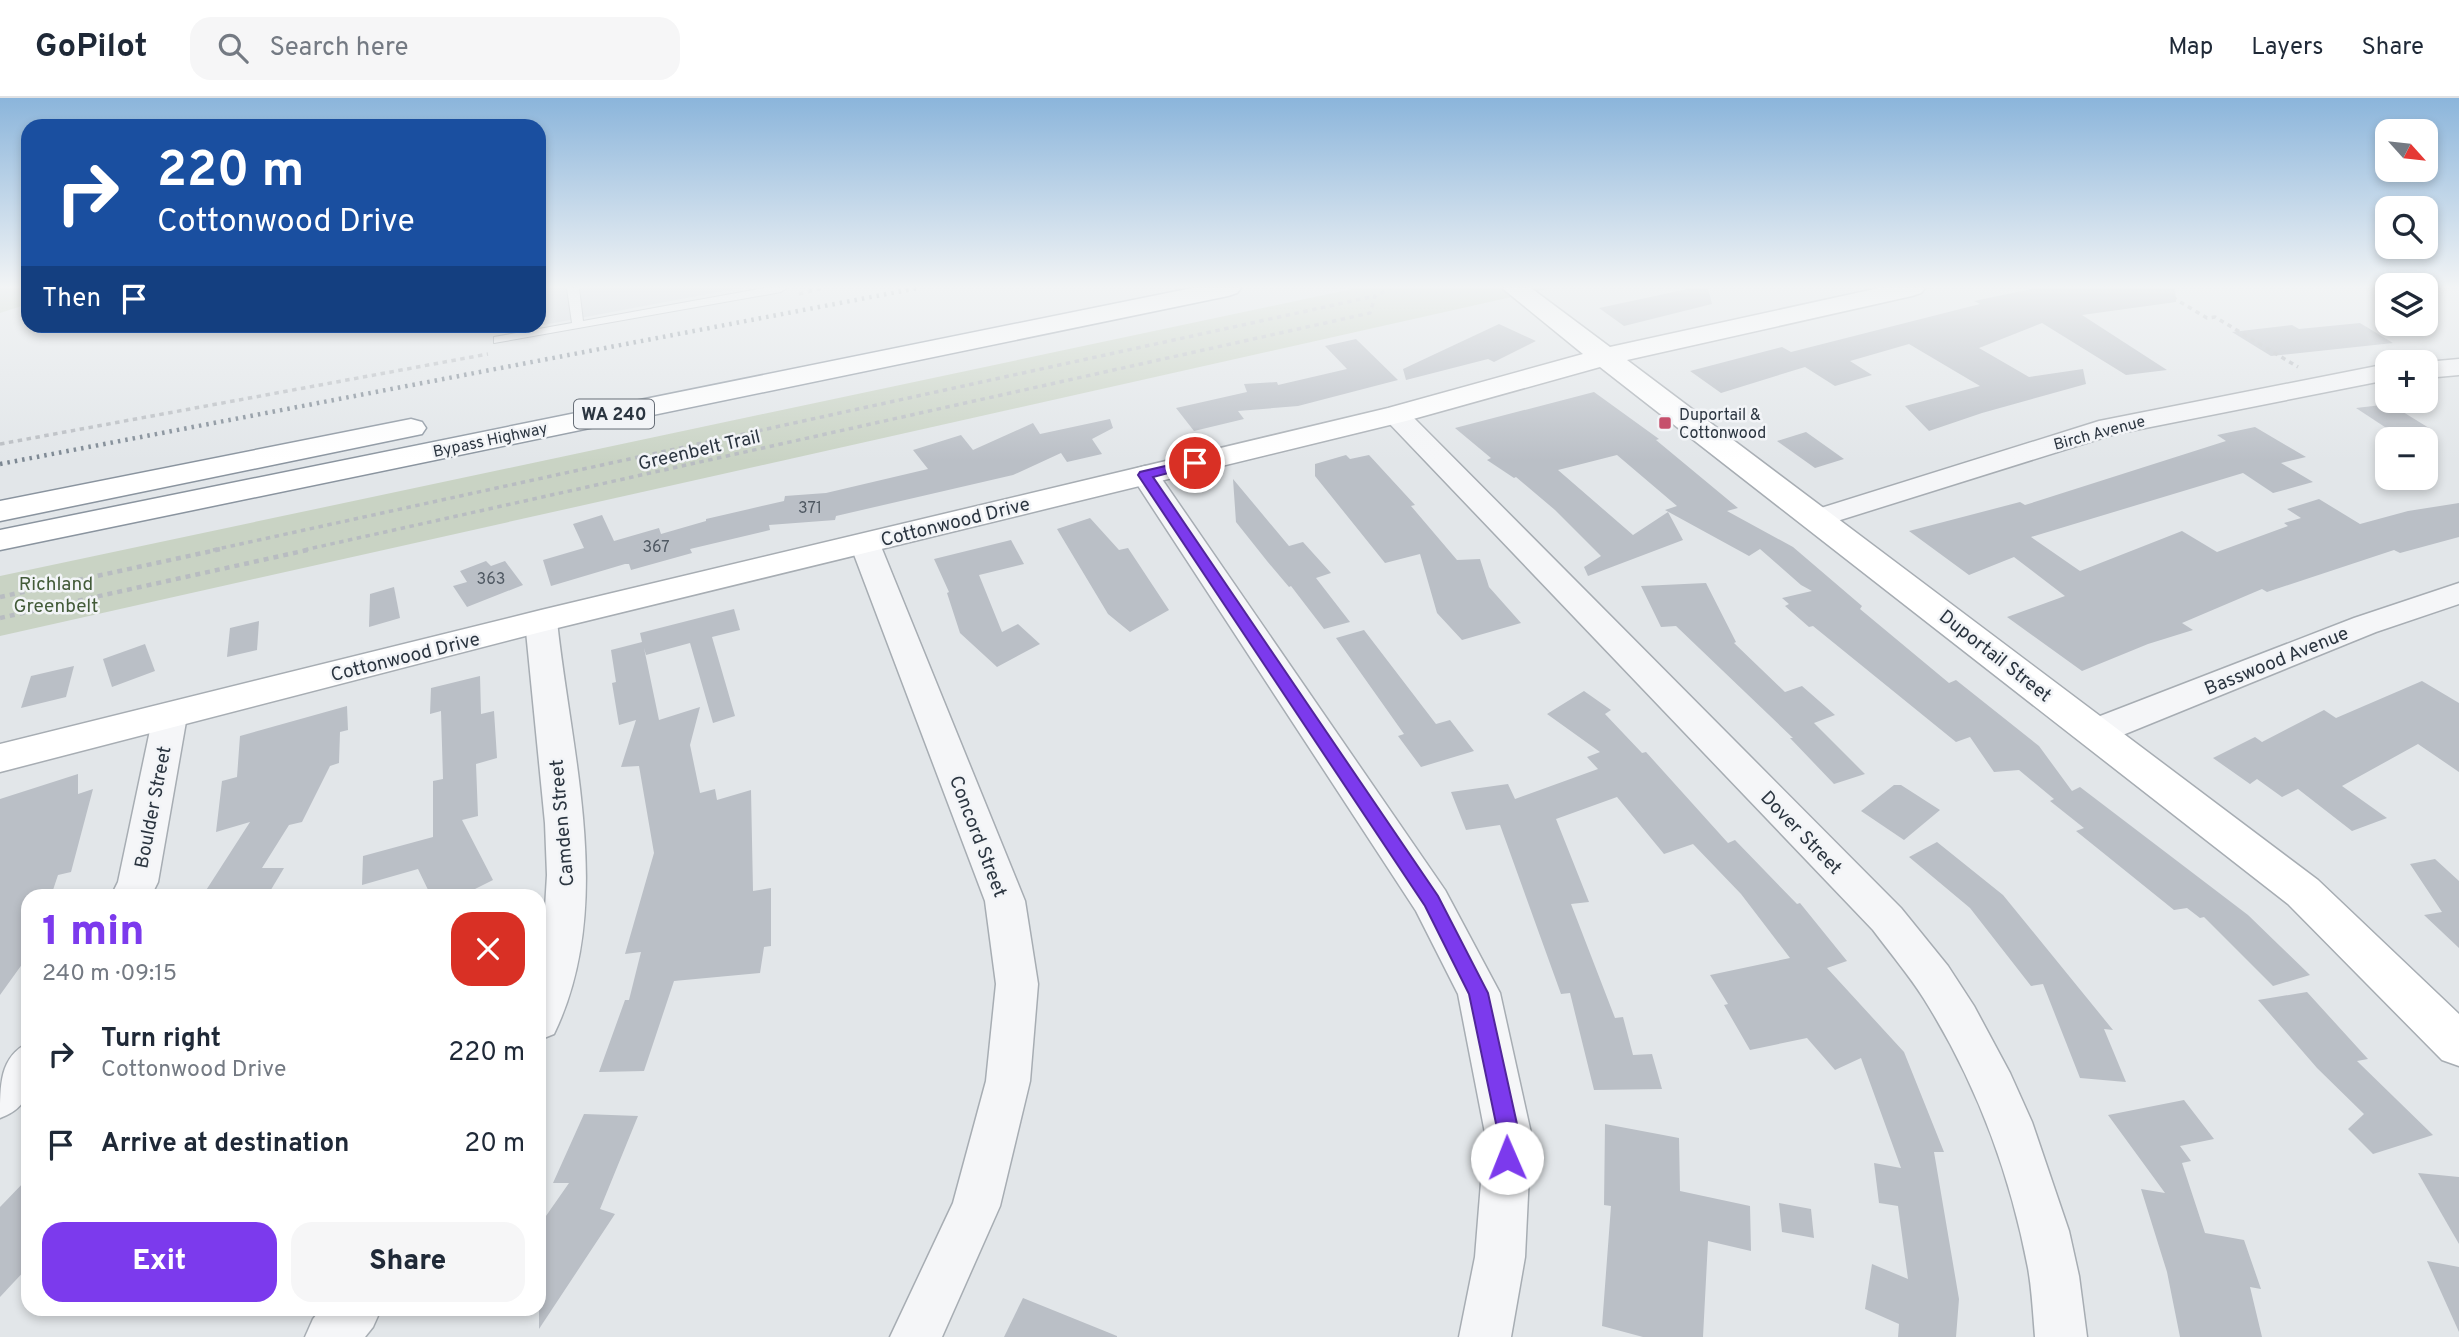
<!DOCTYPE html>
<meta charset="utf-8">
<style>
body{margin:0;font-family:Overpass,sans-serif;background:#f6f6f7;color:#1f2937;height:100vh;display:flex;flex-direction:column;font-size:26px;white-space:nowrap}
*{box-sizing:border-box;margin:0}
p{font-size:23px;color:#747a83}
.icon{flex:none;width:38px;height:38px;fill:none;stroke:currentColor;stroke-width:2;stroke-linecap:round;stroke-linejoin:round}
.map{position:relative;flex:1;overflow:hidden}
.drawer{position:absolute;left:21px;top:791px;width:525px;height:427px;display:flex;flex-direction:column;background:#fff;border-radius:21px;box-shadow:0 4px 10px #0003}
.drawer>*{flex:none}
.banner{position:absolute;left:21px;top:21px;width:525px;height:214px;border-radius:21px;box-shadow:0 4px 10px #0003;background:#1a4fa0;color:#fff;overflow:hidden}
.needle{width:46px;rotate:117deg}
.fabs{position:absolute;left:2375px;top:21px;display:grid;gap:14px}
.fabs a{display:grid;place-items:center;width:63px;height:63px;border-radius:14px;background:#fff;box-shadow:0 4px 10px #0003;font-size:35px}
.pin{position:absolute;display:grid;place-items:center;width:60px;height:60px;color:#fff;margin:-30px;border:4px solid #fff;border-radius:50%;box-shadow:0 2px 7px #0007}
.me{position:absolute;width:77px;margin:-38px;rotate:359deg;stroke-linejoin:round;filter:drop-shadow(0 0 5px #0008)}
.turn{display:flex;align-items:center;gap:24px;height:147px;padding:0 21px;font-size:32px}
.turn .icon{width:91px;height:91px;stroke-width:2.5}
.turn b{display:block;font-size:49px;line-height:60px}
.then{display:flex;align-items:center;height:66px;padding:0 21px;background:#0003;gap:14px;font-size:26px}
.round{display:grid;place-items:center;flex:none;width:74px;height:74px;border-radius:21px;background:#f6f6f7}
.head{display:flex;align-items:center;justify-content:space-between;height:119px;padding:0 21px}
h1{font-size:42px;font-weight:800;line-height:52px;color:#7c3aed}
.button{display:flex;gap:14px;margin-top:auto;padding:14px 21px}
.button a{flex:1;height:80px;border-radius:21px;background:#7c3aed;color:#fff;font-size:28px;font-weight:800;line-height:80px;text-align:center}
.button a+a{background:#f6f6f7;color:#1f2937}
ul{padding:0;list-style:none}
li{display:flex;align-items:center;gap:21px;height:91px;padding:0 21px}
li div{flex:1}
li b{display:block;font-size:26px}
li em{font-style:normal}
header{display:flex;align-items:center;gap:42px;box-sizing:border-box;height:98px;padding:0 35px;background:#fff;border-bottom:2px solid #e0e1e3}
header strong{font-size:33px}
nav{display:flex;gap:38px;margin-inline-start:auto;font-size:24px}
.search{width:490px;height:63px;background:#f6f6f7;display:flex;align-items:center;gap:18px;box-sizing:border-box;padding:0 24px;border-radius:21px;color:#747a83;font-size:26px}
.map>svg:first-child{display:block}
.built{fill:#d0d5db}
.green{fill:#c9d3c4}
.building{fill:#babfc6}
.lines{fill:none;stroke-linecap:round;stroke-linejoin:round}
.lane-casing{stroke:#a7adb3;stroke-width:2}
.street-casing{stroke:#a7adb3;stroke-width:3}
.secondary-casing{stroke:#a7adb3;stroke-width:3}
.highway-casing{stroke:#8a949f;stroke-width:3}
.path-far1{stroke:#b8bcc1;stroke-width:3.5;stroke-dasharray:4.5 4.5;stroke-linecap:butt}
.path{stroke:#b8bcc1;stroke-width:4.5;stroke-dasharray:5 5;stroke-linecap:butt}
.lane{fill:#f5f6f8;fill-rule:evenodd}
.street{fill:#f5f6f8;fill-rule:evenodd}
.secondary{fill:#fff;fill-rule:evenodd}
.highway{fill:#fff;fill-rule:evenodd}
.rail{stroke:#7c8792;stroke-width:4.5;stroke-dasharray:2.5 5;stroke-linecap:butt}
.route{fill:#7c3aed;stroke:#51269a;stroke-width:2}
.poi-dot{fill:#c6506c;stroke:#f2f4f7;stroke-width:2.5}
.labels{text-anchor:middle;stroke-width:5;stroke-linejoin:round;paint-order:stroke}
.far-poi-label{font-size:16px;fill:#2b3540;stroke:#f2f4f7;text-anchor:start}
.far-street-label{font-size:16px;fill:#2b3540;stroke:#f2f4f7}
.number-label{font-size:16px;fill:#4f5862}
.shield{fill:#f2f4f7;stroke:#676e77;stroke-width:2}
.shield-label{font-size:18px;font-weight:bold;fill:#2b3540}
.street-label{font-size:19px;fill:#2b3540;stroke:#f2f4f7}
.park-label{font-size:19px;fill:#435b39;stroke:#f2f4f7}
</style>
<header>
<strong>GoPilot</strong>
<div class="search"><svg class="icon" aria-label="search" viewBox="0 0 24 24"><circle cx="10" cy="10" r="6"/><path d="M15 15l6 6"/></svg>Search here</div>
<nav><a>Map</a><a>Layers</a><a>Share</a></nav>
</header>
<div class="map">
<svg width="2459" height="1239" viewBox="0 0 2459 1239">
<rect width="100%" height="100%" fill="#e2e6e9"/>
<!-- built -->
<path class="built" d="M539,190H740L543,227Z"/>
<!-- green -->
<g class="green">
<path d="M0,190H28V206L0,215Z"/>
<path d="M1357,190H1552L0,538V478Z"/>
</g>
<!-- building -->
<g class="building">
<path d="M1692,190H1708L1712,206L1624,228L1599,210Z"/>
<path d="M2036,190H2175L2176,204L2082,217L2167,272L2126,277L2042,225L1979,250L2029,279L2083,271L2086,286L1982,315L1929,333L1905,308L1980,288L1909,246L1850,263L1872,277L1835,288L1805,269L1721,295L1690,273L1782,249L1791,254L1980,206L1974,203Z"/>
<path d="M2360,225L2393,245L2271,258L2232,234L2292,227L2299,231Z"/>
<path d="M1499,226L1536,243L1494,264L1488,261L1406,282L1403,271Z"/>
<path d="M1356,241L1398,282L1298,308L1238,313L1244,321L1194,333L1176,310L1247,294L1244,286L1277,284L1278,287L1347,271L1325,248Z"/>
<path d="M1594,294L1659,341L1656,342L1738,410L1727,413L1793,449L1862,508L1860,511L1949,585L1956,582L2039,648L2072,693L2080,689L2248,817L2310,877L2273,888L2204,819L2200,820L2187,810L2174,812L2076,733L2084,730L2050,703L2054,701L2019,672L1994,674L1970,639L1956,644L1813,528L1809,529L1785,508L1789,506L1782,500L1812,493L1801,487L1760,451L1749,458L1665,412L1677,408L1617,357L1558,372L1633,437L1668,414L1683,442L1588,478L1584,469L1601,458L1555,412L1516,379L1514,380L1487,362L1491,360L1455,330Z"/>
<path d="M2390,306L2429,330L2394,335L2356,310Z"/>
<path d="M1110,321L1113,330L1092,341L1102,356L1067,364L1061,355L1013,377L836,418L835,422L769,427L770,432L690,451L692,455L631,472L629,466H625L551,488L543,462L584,450L573,426L602,417L614,443L659,430L661,436L706,423V421L784,403L785,398L826,395L928,371L913,352L961,337L973,352L1033,325L1040,336Z"/>
<path d="M2255,329L2306,359L2281,365L2313,384L2273,395L2243,375L2031,439L2080,473L2182,433L2217,454L2288,428L2284,425L2301,420L2287,411L2319,401L2360,426L2408,413L2459,405V439L2400,455L2394,452L2267,494L2262,491L2182,525L2193,532L2148,546L2082,573L2007,519L2065,498L2014,459L1969,477L1909,433L2020,404L2025,407L2226,343L2217,337Z"/>
<path d="M1806,334L1844,361L1815,370L1777,343Z"/>
<path d="M1346,357L1350,361L1369,357L1415,407L1411,408L1457,462L1480,461L1489,489L1521,525L1462,542L1437,515L1420,456L1385,465L1315,378V366Z"/>
<path d="M1233,381L1289,448L1303,444L1331,475L1316,480L1350,524L1324,531L1291,488L1289,489L1267,463L1236,424Z"/>
<path d="M1090,420L1119,452L1128,450L1169,512L1130,534L1108,516L1057,431Z"/>
<path d="M1011,442L1024,466L979,477L1002,534L1018,526L1040,546L997,569L960,535L947,495L949,494L934,461Z"/>
<path d="M486,463L491,468L505,463L523,487L467,509L453,488L467,484L460,473Z"/>
<path d="M1706,485L1736,544L1734,545L1785,594L1802,588L1835,617L1814,625L1865,676L1834,686L1790,640H1793L1676,528L1661,529L1641,488Z"/>
<path d="M394,489L400,520L369,529L370,496Z"/>
<path d="M734,511L740,532L712,539L735,618L713,625L690,545L646,557L644,550L659,622L700,609L690,647L700,695L715,691L717,702L751,692L753,793L771,790V848L764,849L760,875L674,883L644,973L599,974L625,902H629L641,854L625,856L654,755L639,668L621,669L636,622L619,627L612,585L616,584L611,552L642,544L640,535Z"/>
<path d="M259,523L257,552L227,559L230,530Z"/>
<path d="M1364,532L1436,626L1450,622L1474,653L1421,669L1398,638L1404,636L1336,540Z"/>
<path d="M145,546L155,573L112,589L103,561Z"/>
<path d="M74,568L66,599L21,610L31,578Z"/>
<path d="M480,578L481,616L494,613L497,660L476,666L478,718L462,722L493,782L461,798H431L418,771L362,787L363,758L433,739V683L443,681L441,613L430,616L431,590Z"/>
<path d="M2422,583L2459,605V674L2418,646L2342,688L2387,720L2352,733L2298,691L2282,699L2257,681L2250,686L2213,660L2255,639L2262,644L2324,612L2336,620Z"/>
<path d="M1584,593L1611,612L1605,616L1642,655L1646,654L1728,745L1735,742L1797,806L1800,805L1847,863L1827,870L1904,954L1944,1054H1934L1959,1201L1956,1239H1898L1899,1226L1865,1211L1872,1166L1908,1181L1898,1108L1879,1105L1874,1065L1901,1070L1861,960L1835,972L1807,940L1750,952L1724,907L1728,906L1710,877L1790,860L1741,796L1693,746L1664,756L1617,699L1556,721L1589,804L1571,806L1615,920L1623,919L1633,957L1652,956L1662,991L1594,992L1570,895L1561,896L1500,727L1466,732L1451,694L1508,686L1515,701L1598,671L1587,659L1600,654L1547,616Z"/>
<path d="M347,608L348,632L340,634L339,665L330,668L302,724L289,727L262,770H284L269,795L203,797L250,724L216,734L222,683L237,679L240,638Z"/>
<path d="M78,676V696L93,691L71,774L58,777L51,798H28V858L0,897V701Z"/>
<path d="M1894,687H1901L1940,712L1904,742L1861,713Z"/>
<path d="M1937,744L2003,797L2113,932L2104,931L2126,984L2080,980L2043,886L2031,888L1970,810L1909,759Z"/>
<path d="M2435,761L2459,783V850L2424,817L2442,814L2410,766Z"/>
<path d="M2307,894L2368,961L2357,963L2433,1037L2373,1056L2348,1031L2364,1016L2317,970L2258,902Z"/>
<path d="M2184,1002L2214,1041L2180,1048L2191,1063L2182,1065L2205,1135L2244,1142L2261,1191L2250,1189L2262,1239H2180L2167,1174L2141,1091L2165,1095L2108,1017Z"/>
<path d="M584,1016L638,1018L600,1111L615,1116L539,1231V1128L569,1085H553Z"/>
<path d="M1605,1026L1679,1040L1680,1093L1750,1108L1751,1153L1708,1143L1703,1239H1643L1602,1228L1611,1108L1604,1107Z"/>
<path d="M2418,1075L2459,1079V1146Z"/>
<path d="M28,1080V1169L0,1199V1109Z"/>
<path d="M1779,1105L1811,1111L1814,1140L1782,1134Z"/>
<path d="M2427,1163L2459,1169V1234Z"/>
<path d="M1023,1200L1117,1238V1239H1004Z"/>
</g>
<g class="lines">
<!-- lane casing -->
<g class="lane-casing">
<path id="lane" d="M567,190H579L583,223L764,190H787L781,194L494,245V239L572,225Z"/>
</g>
<!-- street casing -->
<g class="street-casing">
<g id="street">
<path d="M2459,261V277L2426,280V264Z"/>
<path d="M2387,266V282L2115,336L1818,429L1808,426L1803,420L1808,414L2099,323Z"/>
<path d="M1396,309L1405,311L1901,810L1948,868L1974,908L2010,975L2032,1024L2069,1133L2079,1178L2087,1239H2035C2033,1216 2032,1192 2028,1170C2010,1075 1975,982 1924,901C1909,877 1890,855 1873,832L1387,323L1383,317L1387,311Z"/>
<path d="M1145,368L1155,371L1445,792L1500,895L1531,1035L1525,1159L1511,1239H1459L1475,1159L1485,1035L1458,896L1416,813L1131,377L1135,371Z"/>
<path d="M865,437L876,440L880,446L1025,803L1038,886L1030,983L1000,1108L942,1239H890L953,1105L986,983L996,886L985,803L850,446L854,440Z"/>
<path d="M2459,485V506L2376,534L2108,643L2095,646L2082,643L2077,634L2082,625L2354,520Z"/>
<path d="M541,513L552,516L557,523C571,657 616,808 554,936L539,942V852L544,827L547,777L545,725L525,523L530,516Z"/>
<path d="M170,606L182,609L187,618L158,784L151,798H111L118,784L153,618L158,609Z"/>
<path d="M28,945C28,980 38,1006 0,1020C0,986 0,959 28,945Z"/>
<path d="M321,1211H381L373,1229L365,1239H305L313,1221Z"/>
</g>
</g>
<!-- secondary casing -->
<g class="secondary-casing">
<path id="secondary" d="M1502,190H1531L1610,249L1879,190H1925L1921,195L1912,198L1627,262L2318,782L2459,916V968L2442,962L2288,806L1600,269L1406,323L541,534L0,674V646L541,512L1388,310L1583,256Z"/>
</g>
<!-- highway casing -->
<g class="highway-casing">
<g id="highway">
<path d="M1192,190H1241L1237,195L1228,198L0,452V432Z"/>
<path d="M411,321L422,324L426,330L422,336L0,423V403Z"/>
</g>
</g>
<!-- path-far1 -->
<g class="path-far1">
<path d="M2157,190L2207,220L2215,219L2298,269"/>
<path d="M799,196L823,190"/>
<path d="M0,346L488,256"/>
<path d="M213,452L1375,198"/>
<path d="M304,452L1370,215L1375,198L1391,190"/>
</g>
<!-- path -->
<g class="path">
<path d="M0,499L221,451"/>
<path d="M0,520L312,451"/>
</g>
<!-- lane -->
<use href="#lane" class="lane"/>
<!-- street -->
<use href="#street" class="street"/>
<!-- secondary -->
<use href="#secondary" class="secondary"/>
<!-- highway -->
<use href="#highway" class="highway"/>
<!-- rail -->
<path class="rail" d="M0,366L918,190"/>
</g>
<!-- sky -->
<linearGradient id="sky" x2="0" y2="1"><stop stop-color="#8bb5db"/><stop offset="0.52" stop-color="#f2f4f5"/><stop offset="1" stop-color="#f2f4f5" stop-opacity="0"/></linearGradient>
<rect width="2459" height="363" fill="url(#sky)"/>
<!-- route -->
<path class="route" d="M1195,361L1199,362V367L1153,379L1438,798L1488,895L1519,1035L1514,1067L1507,1070L1499,1067L1496,1060L1498,1035L1469,896L1425,808L1138,377L1140,374Z"/>
<!-- markers -->
<rect class="poi-dot" x="1658" y="318" width="14" height="14" rx="3.5"/>
<g class="labels">
<!-- far-poi labels -->
<g class="far-poi-label">
<text x="1679" y="322">Duportail &amp;<tspan x="1679" dy="18">Cottonwood</tspan></text>
</g>
<!-- far-street labels -->
<g class="far-street-label">
<text transform="translate(2099 334) rotate(-15)" y="6">Birch Avenue</text>
<text transform="translate(490 341) rotate(-12)" y="6">Bypass Highway</text>
</g>
<!-- number labels -->
<g class="number-label">
<text x="810" y="415">371</text>
<text x="656" y="454">367</text>
<text x="491" y="486">363</text>
</g>
<!-- shield labels -->
<rect class="shield" x="574" y="301.5" width="80" height="29" rx="5"/>
<g class="shield-label">
<text x="614" y="322">WA 240</text>
</g>
<!-- street labels -->
<g class="street-label">
<text transform="translate(699 351) rotate(-13)" y="7">Greenbelt Trail</text>
<text transform="translate(955 423) rotate(-14)" y="7">Cottonwood Drive</text>
<text transform="translate(1996 557) rotate(38)" y="7">Duportail Street</text>
<text transform="translate(405 558) rotate(-14)" y="7">Cottonwood Drive</text>
<text transform="translate(2276 562) rotate(-22)" y="7">Basswood Avenue</text>
<text transform="translate(152 709) rotate(-79)" y="7">Boulder Street</text>
<text transform="translate(561 725) rotate(-95)" y="7">Camden Street</text>
<text transform="translate(1802 734) rotate(46)" y="7">Dover Street</text>
<text transform="translate(979 738) rotate(69)" y="7">Concord Street</text>
</g>
<!-- park labels -->
<g class="park-label">
<text x="56" y="492">Richland<tspan x="56" dy="22">Greenbelt</tspan></text>
</g>
</g>
</svg>
<div class="fabs">
<a><svg class="needle" viewBox="-14 -14 28 28"><path d="M0-13l5 13h-10z" fill="#e53935"/><path d="M0 13l5-13h-10z" fill="#747a83"/></svg></a>
<a><svg class="icon" aria-label="search" viewBox="0 0 24 24"><circle cx="10" cy="10" r="6"/><path d="M15 15l6 6"/></svg></a>
<a><svg class="icon" aria-label="layers" viewBox="0 0 24 24"><path d="M12 4l9 5-9 5-9-5zM3 14l9 5 9-5"/></svg></a>
<a>+</a>
<a>−</a>
</div>
<div class="pin" style="left:1195px;top:365px;background:#d93025"><svg class="icon" aria-label="arrive" viewBox="0 0 24 24"><path d="M6 21V4h12l-3 4 3 4H6"/></svg></div>
<svg class="me" style="left:1507px;top:1060px" viewBox="-20 -20 40 40"><circle r="19" fill="#fff"/><path d="M0-13L10 11 0 6-10 11z" fill="#7c3aed"/></svg>
<div class="banner">
<div class="turn"><svg class="icon" aria-label="right" viewBox="0 0 24 24"><path d="M7 20v-9h11M14 6l5 5-5 5"/></svg><div><b>220 m</b>Cottonwood Drive</div></div>
<div class="then">Then<svg class="icon" aria-label="arrive" viewBox="0 0 24 24"><path d="M6 21V4h12l-3 4 3 4H6"/></svg></div>
</div>
<section class="drawer">
<div class="head"><div><h1>1 min</h1><p>240 m · 09:15</p></div><a class="round" style="background:#d93025;color:#fff"><svg class="icon" aria-label="close" viewBox="0 0 24 24"><path d="M6 6l12 12M18 6L6 18"/></svg></a></div>
<ul>
<li><svg class="icon" aria-label="right" viewBox="0 0 24 24"><path d="M7 20v-9h11M14 6l5 5-5 5"/></svg><div><b>Turn right</b><p>Cottonwood Drive</p></div><em>220 m</em></li>
<li><svg class="icon" aria-label="arrive" viewBox="0 0 24 24"><path d="M6 21V4h12l-3 4 3 4H6"/></svg><div><b>Arrive at destination</b></div><em>20 m</em></li>
</ul>
<div class="button"><a>Exit</a><a>Share</a></div>
</section>
</div>
